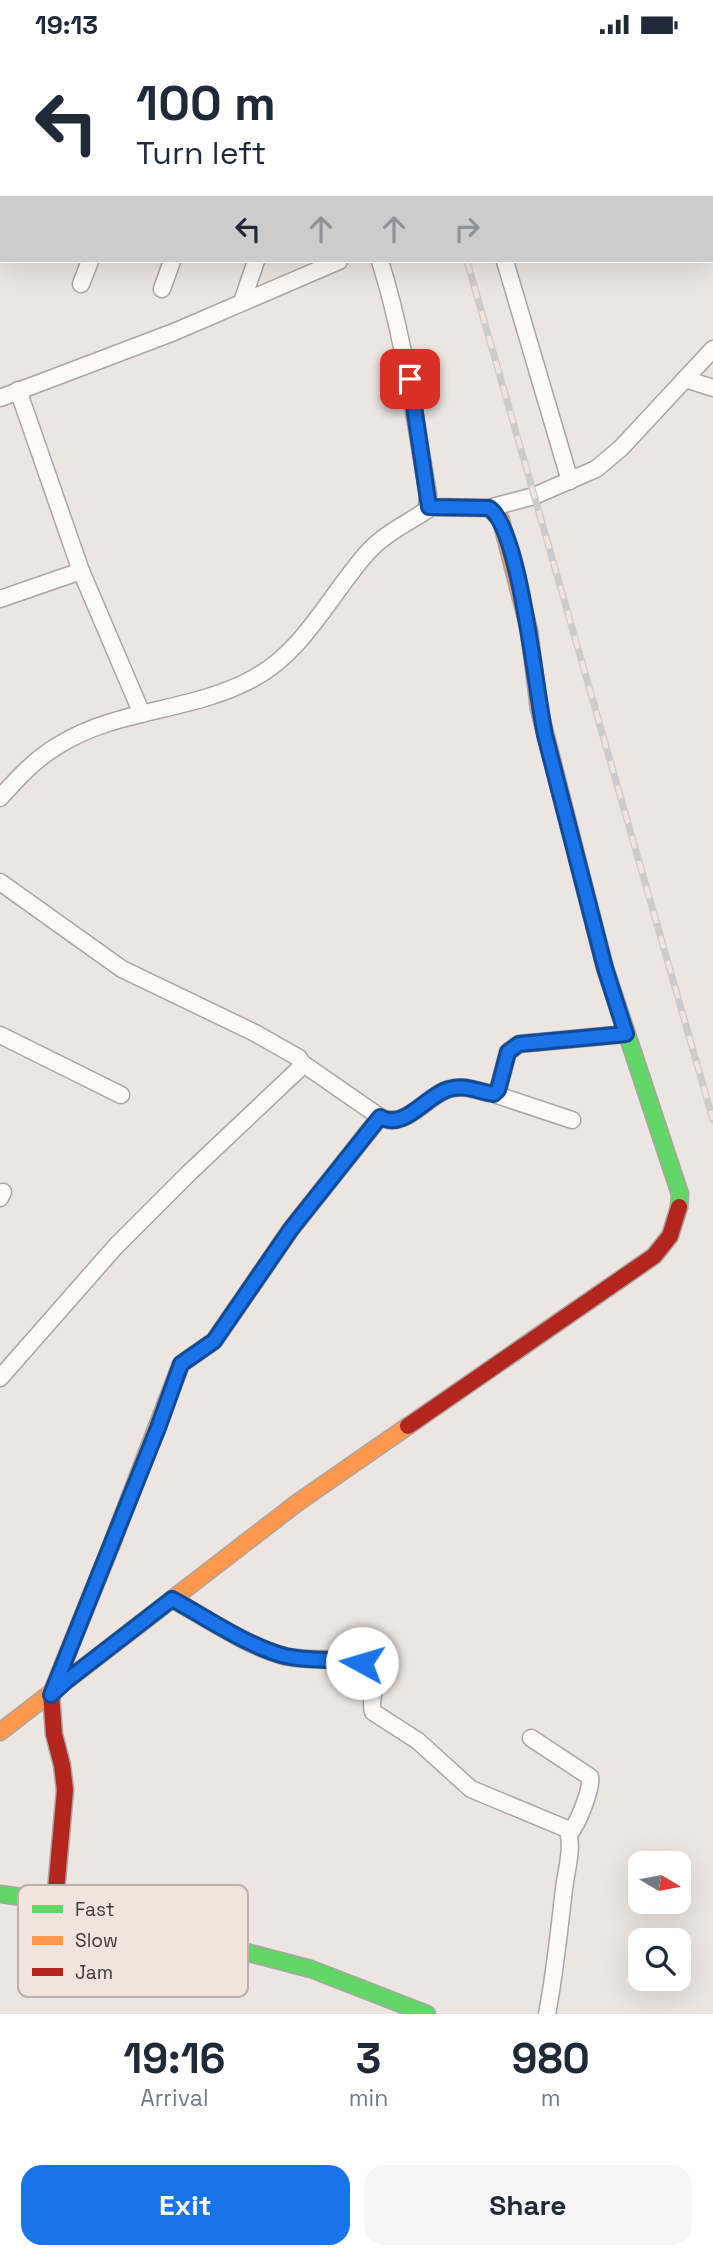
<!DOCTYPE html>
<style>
body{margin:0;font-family:"Space Grotesk",sans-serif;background:#f6f6f7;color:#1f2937;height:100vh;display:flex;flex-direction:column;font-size:26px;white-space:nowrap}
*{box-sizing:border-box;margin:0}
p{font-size:23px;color:#747a83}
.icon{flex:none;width:38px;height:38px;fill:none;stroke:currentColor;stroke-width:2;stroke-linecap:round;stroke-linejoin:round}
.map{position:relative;height:1965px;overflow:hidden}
.drawer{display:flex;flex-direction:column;background:#fff;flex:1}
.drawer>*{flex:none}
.banner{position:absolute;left:0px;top:0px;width:714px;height:214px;box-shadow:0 7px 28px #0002;background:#fff;color:#1f2937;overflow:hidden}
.needle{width:46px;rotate:100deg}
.controls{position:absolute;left:628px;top:1802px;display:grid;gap:14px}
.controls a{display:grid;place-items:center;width:63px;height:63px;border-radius:14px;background:#fff;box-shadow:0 7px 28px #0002;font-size:35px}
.pin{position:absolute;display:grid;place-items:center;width:60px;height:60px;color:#fff;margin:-30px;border-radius:14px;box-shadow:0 4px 10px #0006}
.me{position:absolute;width:77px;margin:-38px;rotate:276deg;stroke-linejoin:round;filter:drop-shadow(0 0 5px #0008)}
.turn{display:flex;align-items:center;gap:24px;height:147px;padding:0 21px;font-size:32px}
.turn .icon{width:91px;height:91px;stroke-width:2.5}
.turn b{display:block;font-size:49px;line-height:60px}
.lanes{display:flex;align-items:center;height:66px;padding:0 21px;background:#0003;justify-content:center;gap:35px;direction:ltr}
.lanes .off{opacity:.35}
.eta{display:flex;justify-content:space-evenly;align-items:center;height:119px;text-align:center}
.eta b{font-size:42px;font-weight:700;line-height:49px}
.action{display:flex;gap:14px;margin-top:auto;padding:14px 21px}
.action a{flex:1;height:80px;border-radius:21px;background:#1a73e8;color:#fff;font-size:28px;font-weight:700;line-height:80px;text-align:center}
.action a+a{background:#f6f6f7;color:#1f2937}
.status{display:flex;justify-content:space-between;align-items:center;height:49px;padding:0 35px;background:#fff;direction:ltr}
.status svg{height:19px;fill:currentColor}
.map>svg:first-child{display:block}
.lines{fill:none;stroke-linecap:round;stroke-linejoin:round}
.street-casing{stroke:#aaa5a2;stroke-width:19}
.fast-casing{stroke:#aaa5a2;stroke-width:19}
.slow-casing{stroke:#aaa5a2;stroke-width:19}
.jam-casing{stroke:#aaa5a2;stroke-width:19}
.street{stroke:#fcfbfa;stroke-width:16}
.fast{stroke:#63d668;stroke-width:16}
.slow{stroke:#ff974d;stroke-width:16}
.jam{stroke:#b3261e;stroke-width:16}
.rail-casing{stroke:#cdcbca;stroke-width:7}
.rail{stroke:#f0e4dd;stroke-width:4.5;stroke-dasharray:13;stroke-linecap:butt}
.route-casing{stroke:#114b97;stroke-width:18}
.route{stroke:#1a73e8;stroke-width:12}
.key{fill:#f0e4dd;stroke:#bbb1ab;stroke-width:2}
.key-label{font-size:19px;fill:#3e3a37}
</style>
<div class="status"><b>19:13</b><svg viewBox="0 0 49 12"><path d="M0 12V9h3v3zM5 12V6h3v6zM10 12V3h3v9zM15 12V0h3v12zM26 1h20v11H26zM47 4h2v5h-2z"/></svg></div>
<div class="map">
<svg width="713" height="1965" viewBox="0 0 713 1965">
<rect width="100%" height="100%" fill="#ece5e1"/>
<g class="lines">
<!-- street casing -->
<g class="street-casing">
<g id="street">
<path d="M10,0L14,2"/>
<path d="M115,0L116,2"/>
<path d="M442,0L443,2"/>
<path d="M250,2L251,0"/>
<path d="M338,2V0"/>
<path d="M505,212L570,432"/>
<path d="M81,235L90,212"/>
<path d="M162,240L172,212"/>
<path d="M242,253L256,212"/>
<path d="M685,330L713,339"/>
<path d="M18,341L81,522L142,665"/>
<path d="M0,349L174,283L339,212"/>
<path d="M489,459L534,447L596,420L621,399L713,300"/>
<path d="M0,550L81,522"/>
<path d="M0,749C18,729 35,710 59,696C118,659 193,663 254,629C304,602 330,546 367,504C384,485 406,475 427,461L428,445C414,366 404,288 380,212"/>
<path d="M0,833L122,920L255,984L299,1009L302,1014L299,1020L190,1123L116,1197L0,1329"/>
<path d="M0,986L121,1046"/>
<path d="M302,1014L380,1068C405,1082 427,1046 449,1040C465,1035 479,1043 494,1045L498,1041L508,1003L519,995L626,985"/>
<path d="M494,1045L572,1071"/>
<path d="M0,1149L3,1143"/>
<path d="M172,1550C206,1569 247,1597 284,1607C313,1614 343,1605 371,1618C381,1632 368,1648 373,1663L418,1692L471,1740L567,1780C574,1797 566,1822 564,1840C559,1882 555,1924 547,1965"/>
<path d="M531,1689L590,1728C592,1740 578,1775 569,1785"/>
</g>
</g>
<!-- fast casing -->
<g class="fast-casing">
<g id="fast">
<path d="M595,880L605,919L680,1145L679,1158"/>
<path d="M0,1845L55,1853L311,1920L427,1965"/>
</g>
</g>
<!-- slow casing -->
<g class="slow-casing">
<g id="slow">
<path d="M429,458L489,459L501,471L529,581L539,660L595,880"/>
<path d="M111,1497L181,1315L214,1292L291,1180L380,1068"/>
<path d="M0,1683L297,1454L408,1377"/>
</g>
</g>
<!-- jam casing -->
<g class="jam-casing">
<g id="jam">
<path d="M408,1377L654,1207L670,1187L679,1158"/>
<path d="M55,1853L65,1741L62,1716L54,1685L51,1645L111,1497"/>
</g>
</g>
<!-- street -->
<use href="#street" class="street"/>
<!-- fast -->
<use href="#fast" class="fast"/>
<!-- slow -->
<use href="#slow" class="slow"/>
<!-- jam -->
<use href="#jam" class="jam"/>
<!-- rail casing -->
<g class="rail-casing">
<g id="rail">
<path d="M406,0L407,2"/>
<path d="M467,212L713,1071"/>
</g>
</g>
<!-- rail -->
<use href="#rail" class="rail"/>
</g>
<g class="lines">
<!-- route casing -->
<g class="route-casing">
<path id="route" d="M362,1614C337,1609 311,1613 285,1607C247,1597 207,1569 172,1550L66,1632L51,1646L158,1379L181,1315L214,1292L291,1180L380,1068C405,1082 426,1046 449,1040C465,1035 479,1043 494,1045L498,1041L508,1003L519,995L626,985L605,919L545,686C536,645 520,478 489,459L429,458L410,330"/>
</g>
<!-- route -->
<use href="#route" class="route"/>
</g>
<!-- legend -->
<rect x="18" y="1836" width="230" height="112" rx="10" class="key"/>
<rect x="32" y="1856" width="31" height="8" fill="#63d668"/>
<rect x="32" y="1887" width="31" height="9" fill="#ff974d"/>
<rect x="32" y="1919" width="31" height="8" fill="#b3261e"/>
<g class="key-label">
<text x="75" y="1867">Fast</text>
<text x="75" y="1898">Slow</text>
<text x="75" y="1930">Jam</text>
</g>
</svg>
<div class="controls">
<a><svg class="needle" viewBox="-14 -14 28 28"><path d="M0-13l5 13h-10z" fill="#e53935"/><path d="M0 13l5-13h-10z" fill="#747a83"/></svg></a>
<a><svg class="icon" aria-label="search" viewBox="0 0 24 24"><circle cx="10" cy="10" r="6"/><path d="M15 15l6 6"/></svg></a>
</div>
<div class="pin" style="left:410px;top:330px;background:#d93025"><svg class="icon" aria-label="arrive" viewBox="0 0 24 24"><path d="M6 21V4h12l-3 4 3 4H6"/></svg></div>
<svg class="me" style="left:362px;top:1614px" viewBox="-20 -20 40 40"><circle r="19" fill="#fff"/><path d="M0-13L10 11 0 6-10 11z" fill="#1a73e8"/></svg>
<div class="banner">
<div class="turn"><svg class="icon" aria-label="left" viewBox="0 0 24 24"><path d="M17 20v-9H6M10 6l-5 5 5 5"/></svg><div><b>100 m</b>Turn left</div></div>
<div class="lanes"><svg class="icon" aria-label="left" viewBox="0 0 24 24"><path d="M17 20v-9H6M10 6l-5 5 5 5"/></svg><svg class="icon off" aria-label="ahead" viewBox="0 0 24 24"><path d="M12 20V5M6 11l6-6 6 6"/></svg><svg class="icon off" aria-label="ahead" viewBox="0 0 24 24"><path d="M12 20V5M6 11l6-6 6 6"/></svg><svg class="icon off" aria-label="right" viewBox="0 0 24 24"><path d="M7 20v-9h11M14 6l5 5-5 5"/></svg></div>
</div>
</div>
<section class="drawer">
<div class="eta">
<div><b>19:16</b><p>Arrival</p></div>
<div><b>3</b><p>min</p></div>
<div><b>980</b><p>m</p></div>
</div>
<div class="action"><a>Exit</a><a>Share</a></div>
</section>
